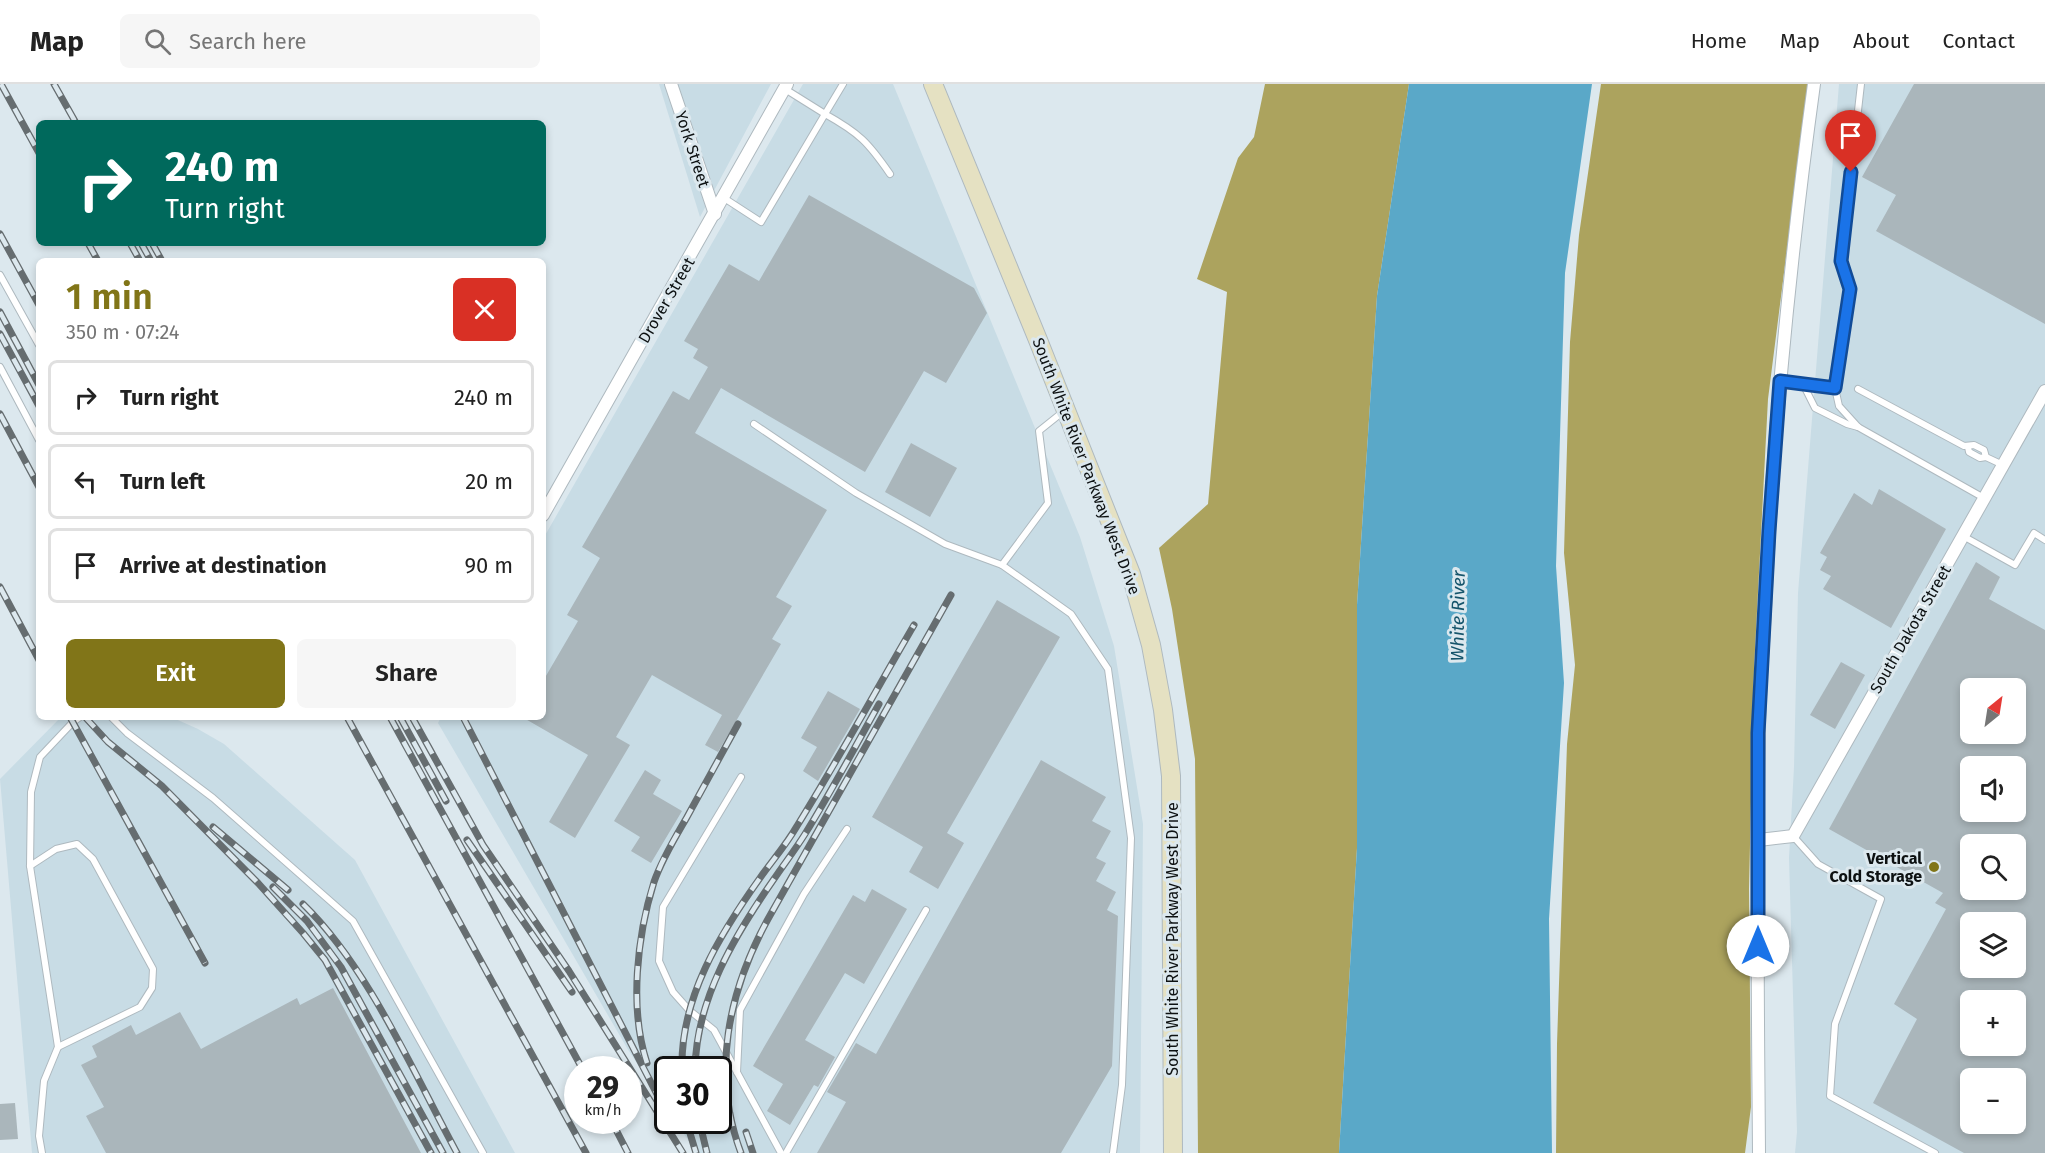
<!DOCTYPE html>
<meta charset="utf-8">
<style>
body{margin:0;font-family:"Fira Sans",sans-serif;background:#f6f6f6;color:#222;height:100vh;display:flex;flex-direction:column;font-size:22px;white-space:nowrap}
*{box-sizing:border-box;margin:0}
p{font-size:20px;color:#767676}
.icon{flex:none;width:33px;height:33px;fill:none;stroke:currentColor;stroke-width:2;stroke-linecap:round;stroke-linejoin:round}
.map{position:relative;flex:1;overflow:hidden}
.drawer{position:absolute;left:36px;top:174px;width:510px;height:462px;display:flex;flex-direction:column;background:#fff;border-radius:9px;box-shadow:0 3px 9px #0003}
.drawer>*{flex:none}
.banner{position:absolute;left:36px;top:36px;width:510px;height:126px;border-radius:9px;box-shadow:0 3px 9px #0003;background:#00695c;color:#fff;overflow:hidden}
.needle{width:39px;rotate:30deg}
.fabs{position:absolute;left:1960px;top:594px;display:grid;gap:12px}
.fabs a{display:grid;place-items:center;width:66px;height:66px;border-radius:9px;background:#fff;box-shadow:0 3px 9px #0003;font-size:30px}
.speed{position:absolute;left:564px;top:972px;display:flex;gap:12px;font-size:30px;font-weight:700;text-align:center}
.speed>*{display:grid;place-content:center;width:78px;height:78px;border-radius:50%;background:#fff;box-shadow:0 3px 9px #0003;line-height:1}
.speed small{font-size:15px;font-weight:400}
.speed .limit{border:3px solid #111;border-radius:9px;background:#fff;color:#111}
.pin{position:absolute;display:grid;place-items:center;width:51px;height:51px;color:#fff;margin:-62px -26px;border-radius:50% 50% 50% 0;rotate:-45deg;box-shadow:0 0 6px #0007}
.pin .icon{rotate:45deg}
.me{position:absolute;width:66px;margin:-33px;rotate:0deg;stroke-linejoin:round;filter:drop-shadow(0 0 4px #0008)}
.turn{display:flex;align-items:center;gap:21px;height:126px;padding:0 30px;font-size:27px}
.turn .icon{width:78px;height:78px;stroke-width:2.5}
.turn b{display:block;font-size:42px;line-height:51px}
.round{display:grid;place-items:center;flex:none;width:63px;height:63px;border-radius:9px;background:#f6f6f6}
.head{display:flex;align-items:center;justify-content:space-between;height:102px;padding:0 30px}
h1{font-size:36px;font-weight:600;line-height:45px;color:#817518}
.action{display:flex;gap:12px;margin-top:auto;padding:12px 30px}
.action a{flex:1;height:69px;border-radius:9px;background:#817518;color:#fff;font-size:24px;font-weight:600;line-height:69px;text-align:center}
.action a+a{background:#f6f6f6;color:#222}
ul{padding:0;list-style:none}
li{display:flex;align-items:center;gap:18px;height:75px;margin:0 12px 9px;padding:0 18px;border:3px solid #e0e0e0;border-radius:9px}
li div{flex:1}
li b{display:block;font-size:22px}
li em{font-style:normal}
header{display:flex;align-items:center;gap:36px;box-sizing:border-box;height:84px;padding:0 30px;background:#fff;border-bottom:2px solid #e0e0e0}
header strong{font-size:28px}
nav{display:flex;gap:33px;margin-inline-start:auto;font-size:21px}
.search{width:420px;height:54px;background:#f6f6f6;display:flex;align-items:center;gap:15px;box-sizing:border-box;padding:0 21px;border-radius:9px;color:#767676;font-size:22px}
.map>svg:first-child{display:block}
.built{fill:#c8dce5;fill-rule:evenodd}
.forest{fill:#aca35e}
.water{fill:#5aa8c8}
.building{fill:#aab6bb;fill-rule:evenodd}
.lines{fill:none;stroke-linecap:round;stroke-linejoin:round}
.lane-casing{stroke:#aeb9bf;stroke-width:8}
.street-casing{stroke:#aeb9bf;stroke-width:14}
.secondary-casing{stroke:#aeb9bf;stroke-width:20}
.lane{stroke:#fff;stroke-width:6}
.street{stroke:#fff;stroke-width:12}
.secondary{stroke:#e5e1c2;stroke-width:18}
.rail-casing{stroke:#666d70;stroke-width:7}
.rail{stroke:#dce8ee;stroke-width:4.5;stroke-dasharray:14;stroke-linecap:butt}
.route-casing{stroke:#114b97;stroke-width:15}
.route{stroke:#1a73e8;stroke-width:10}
.poi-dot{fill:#817518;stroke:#dce8ee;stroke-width:2}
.labels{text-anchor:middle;stroke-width:6;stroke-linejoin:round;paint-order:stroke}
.street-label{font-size:16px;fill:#0d1112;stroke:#dce8ee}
.poi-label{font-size:16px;font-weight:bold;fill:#0d1112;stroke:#dce8ee;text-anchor:end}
.water-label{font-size:18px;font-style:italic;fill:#15546b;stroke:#dce8ee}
</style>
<header>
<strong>Map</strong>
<div class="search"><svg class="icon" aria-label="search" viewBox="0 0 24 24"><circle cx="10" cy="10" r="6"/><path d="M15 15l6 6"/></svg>Search here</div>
<nav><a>Home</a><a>Map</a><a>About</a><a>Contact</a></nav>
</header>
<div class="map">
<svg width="2045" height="1069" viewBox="0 0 2045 1069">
<rect width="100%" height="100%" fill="#dce8ee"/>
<!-- built -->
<g class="built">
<path d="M659,0H771L700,133Z"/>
<path d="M803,0H893L1080,453L1114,562L1143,740L1140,1069H697L675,1037L718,1036V986H668L667,1026L627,964L438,639L441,633H543V455Z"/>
<path d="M1839,0H2045V1069H1795L1797,1048L1789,774L1794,683L1798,509ZM1971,604H2016V650H1971ZM1971,682H2016V728H1971ZM1971,760H2016V806H1971ZM1971,838H2016V884H1971ZM1971,916H2016V962H1971ZM1971,994H2016V1040H1971Z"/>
<path d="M61,633H171L198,645L224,660L355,776L515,1069H32L0,695Z"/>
</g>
<!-- forest -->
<g class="forest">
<path d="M1265,0H1409L1377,212L1357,521V764L1339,1069H1198L1195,675L1172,525L1159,464L1208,420L1227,208L1197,195L1238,74L1254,53Z"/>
<path d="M1601,0H1808L1768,315L1754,585L1749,805L1751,1023L1745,1069H1556L1557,960L1567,660L1575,581L1564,469L1570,258L1579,151Z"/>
</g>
<!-- water -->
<path class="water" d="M1409,0H1592L1565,189L1556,482L1564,599L1549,835L1552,1069H1339L1357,764V521L1377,212Z"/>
<!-- building -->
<g class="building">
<path d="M1914,0H2045V240L1876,147L1896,111L1862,93Z"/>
<path d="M809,111L974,204L987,229L946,299L924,287L865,388L721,304L695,349L827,426L776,513L792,522L772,555L781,560L718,668L705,661L722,631L652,591L616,653L630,661L575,754L549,738L588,671L522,633H543V597L578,537L567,531L600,474L582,463L673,307L689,316L708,283L693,274L698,265L684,257L729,180L759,197Z"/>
<path d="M911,359L957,384L930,433L885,408Z"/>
<path d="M1879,405L1946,445L1891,544L1823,505L1831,492L1820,486L1827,473L1820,469L1854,409L1872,421Z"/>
<path d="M1976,478L2000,493L1989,515L2045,546V1069H1964L1873,1019L1917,935L1894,920L1946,825L1935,819L1943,809L1829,745ZM1971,604H2016V650H1971ZM1971,682H2016V728H1971ZM1971,760H2016V806H1971ZM1971,838H2016V884H1971ZM1971,916H2016V962H1971ZM1971,994H2016V1040H1971Z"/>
<path d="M997,516L1060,553L947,749L964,759L938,805L909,788L923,763L872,733Z"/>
<path d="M1841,578L1865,591L1835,645L1810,631Z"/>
<path d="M828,607L860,625L818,697L803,687L817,663L801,654Z"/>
<path d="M1041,676L1106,713L1092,737L1111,747L1096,774L1106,779L1096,797L1116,808L1107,826L1118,832L1112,982L1061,1069H817L846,1018L827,1008L856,959L876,970Z"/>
<path d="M645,686L661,696L653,710L682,727L651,779L631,767L640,753L614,737Z"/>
<path d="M872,805L907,825L864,900L845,889L805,956L835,973L818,1003L814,1001L790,1041L767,1027L783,1000L753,982L853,811L865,818Z"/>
<path d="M333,904L421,1069H106L86,1032L104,1023L81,981L97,973L92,962L131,941L136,951L180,928L201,965L297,914L300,921Z"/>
<path d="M15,1019L18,1055L0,1056V1020Z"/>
</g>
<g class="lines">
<!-- lane casing -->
<g class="lane-casing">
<g id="lane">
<path d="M843,0L825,30C859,49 868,58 890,90"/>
<path d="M1861,0L1841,177L1849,205L1835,304L1839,322L1858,343L1984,414"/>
<path d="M724,114L761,138L825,30L785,5"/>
<path d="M0,191L39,261"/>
<path d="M0,283L39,356"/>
<path d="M1780,297L1835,304"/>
<path d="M1803,300L1815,324L1847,340L1858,343"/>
<path d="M1858,305L1964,362L1974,361L1984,366L1986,373L2003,381"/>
<path d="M1064,327L1039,347L1048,419L1002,481L1071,530L1108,585L1131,754L1122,1001L1113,1069"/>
<path d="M754,340L856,409L945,460L1002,481"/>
<path d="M1968,363L1969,368L1980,374L1986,373"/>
<path d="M1963,452L2015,481L2034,449L2045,456"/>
<path d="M111,633L127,649L213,714L353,837L483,1069"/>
<path d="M741,693L663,823L659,877L673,908L689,926L714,946L781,1069"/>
<path d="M1793,752L1818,780L1881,815L1835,940L1830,1012L1935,1069"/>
<path d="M30,782L56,765L77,760L93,775L153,885L152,904L140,923L58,963"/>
<path d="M737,988L740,926L804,810L847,745"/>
<path d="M42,1069L39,1052L44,997L58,963L30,782L31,708L40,673L73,638L80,633"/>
<path d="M786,1069L926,826"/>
</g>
</g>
<!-- street casing -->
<g class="street-casing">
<g id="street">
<path d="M671,0L715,130"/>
<path d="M543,431L787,0"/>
<path d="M1759,756L1793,752L2045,307"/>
<path d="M1759,1069C1758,929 1756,789 1759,649C1759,608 1763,566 1765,525C1773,349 1790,175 1814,0"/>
</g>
</g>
<!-- secondary casing -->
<g class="secondary-casing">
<path id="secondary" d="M933,0L1038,256L1131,490L1151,561L1163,626L1171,692L1173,1069"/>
</g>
<!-- lane -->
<use href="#lane" class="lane"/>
<!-- street -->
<use href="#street" class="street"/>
<!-- secondary -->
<use href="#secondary" class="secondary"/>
<!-- rail casing -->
<g class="rail-casing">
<g id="rail">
<path d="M1,0L39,69"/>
<path d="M54,0L76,39"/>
<path d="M0,150L39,221"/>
<path d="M88,159L98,177"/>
<path d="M130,159L140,177"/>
<path d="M141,159L151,177"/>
<path d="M152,159L162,177"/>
<path d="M0,228L39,301"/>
<path d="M0,250L39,322"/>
<path d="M0,330L39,403"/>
<path d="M0,503L39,576"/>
<path d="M70,633L205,879"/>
<path d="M85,633L108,658L162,702L258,799L303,849L325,876L431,1069"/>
<path d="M347,633L586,1069"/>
<path d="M390,633L583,986"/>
<path d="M400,633L446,717"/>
<path d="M412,633L483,761L569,887L683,1069"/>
<path d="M463,633L662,1020"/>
<path d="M213,743L288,806"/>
<path d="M467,756L572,908"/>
<path d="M273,803L307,837L341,883L443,1069"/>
<path d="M303,820C369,884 413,988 457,1069"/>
<path d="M647,979C629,925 637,852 654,798C662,775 675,754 687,733C704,702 721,671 738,640"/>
<path d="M682,986C680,914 720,850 760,794C772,777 786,761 797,742C838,676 875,608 914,541"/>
<path d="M695,986C696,915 735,851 774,795C784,780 795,766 805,750C831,708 855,663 879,620"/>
<path d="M611,1036L628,1069"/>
<path d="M686,1036L696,1069"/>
<path d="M699,1036L707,1069"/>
<path d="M746,1048L753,1069"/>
<path d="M741,1069C711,989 728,908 768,835L951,511"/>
</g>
</g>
<!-- rail -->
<use href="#rail" class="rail"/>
</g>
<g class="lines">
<!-- route casing -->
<g class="route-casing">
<path id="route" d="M1758,862V649L1769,447L1780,297L1835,304L1850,205L1841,177L1851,88"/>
</g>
<!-- route -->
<use href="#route" class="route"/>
</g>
<!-- markers -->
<circle class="poi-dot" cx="1934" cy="783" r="6"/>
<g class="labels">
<!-- street labels -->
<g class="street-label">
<text transform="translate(693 65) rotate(72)" y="6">York Street</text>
<text transform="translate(666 216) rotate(-60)" y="6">Drover Street</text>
<text transform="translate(1087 382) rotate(69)" y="6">South White River Parkway West Drive</text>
<text transform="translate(1910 545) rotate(-60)" y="6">South Dakota Street</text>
<text transform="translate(1172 855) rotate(-90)" y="6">South White River Parkway West Drive</text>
</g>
<!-- poi labels -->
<g class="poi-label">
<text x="1922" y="780">Vertical<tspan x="1922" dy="18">Cold Storage</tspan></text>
</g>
<!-- water labels -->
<g class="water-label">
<text transform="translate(1458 532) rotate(-89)" y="6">White River</text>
</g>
</g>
</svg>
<div class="fabs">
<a><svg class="needle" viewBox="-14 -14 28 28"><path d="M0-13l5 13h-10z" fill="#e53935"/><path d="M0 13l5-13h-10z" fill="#767676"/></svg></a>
<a><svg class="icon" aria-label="sound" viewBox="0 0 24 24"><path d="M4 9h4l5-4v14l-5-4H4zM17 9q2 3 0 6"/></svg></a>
<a><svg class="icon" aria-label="search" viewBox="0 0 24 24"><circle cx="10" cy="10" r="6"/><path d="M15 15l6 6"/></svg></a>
<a><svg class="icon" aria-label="layers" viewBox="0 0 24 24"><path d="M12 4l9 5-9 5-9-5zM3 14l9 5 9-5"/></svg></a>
<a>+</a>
<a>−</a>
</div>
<div class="speed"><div>29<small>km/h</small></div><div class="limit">30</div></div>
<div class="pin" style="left:1851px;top:88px;background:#d93025"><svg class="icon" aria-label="arrive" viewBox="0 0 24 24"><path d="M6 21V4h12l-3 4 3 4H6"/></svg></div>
<svg class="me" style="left:1758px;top:862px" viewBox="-20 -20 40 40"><circle r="19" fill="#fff"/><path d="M0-13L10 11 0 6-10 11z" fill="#1a73e8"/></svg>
<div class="banner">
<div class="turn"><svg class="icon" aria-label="right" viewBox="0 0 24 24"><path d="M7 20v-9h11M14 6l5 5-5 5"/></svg><div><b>240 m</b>Turn right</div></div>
</div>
<section class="drawer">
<div class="head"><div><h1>1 min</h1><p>350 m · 07:24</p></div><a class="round" style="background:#d93025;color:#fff"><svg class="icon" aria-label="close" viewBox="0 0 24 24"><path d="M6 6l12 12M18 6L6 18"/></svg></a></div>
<ul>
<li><svg class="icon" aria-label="right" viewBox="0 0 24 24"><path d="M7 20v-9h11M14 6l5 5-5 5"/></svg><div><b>Turn right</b></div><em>240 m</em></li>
<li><svg class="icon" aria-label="left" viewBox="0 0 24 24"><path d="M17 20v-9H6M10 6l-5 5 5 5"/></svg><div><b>Turn left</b></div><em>20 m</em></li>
<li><svg class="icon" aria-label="arrive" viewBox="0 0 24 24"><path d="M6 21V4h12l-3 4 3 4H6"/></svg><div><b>Arrive at destination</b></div><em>90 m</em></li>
</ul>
<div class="action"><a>Exit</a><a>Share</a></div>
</section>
</div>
